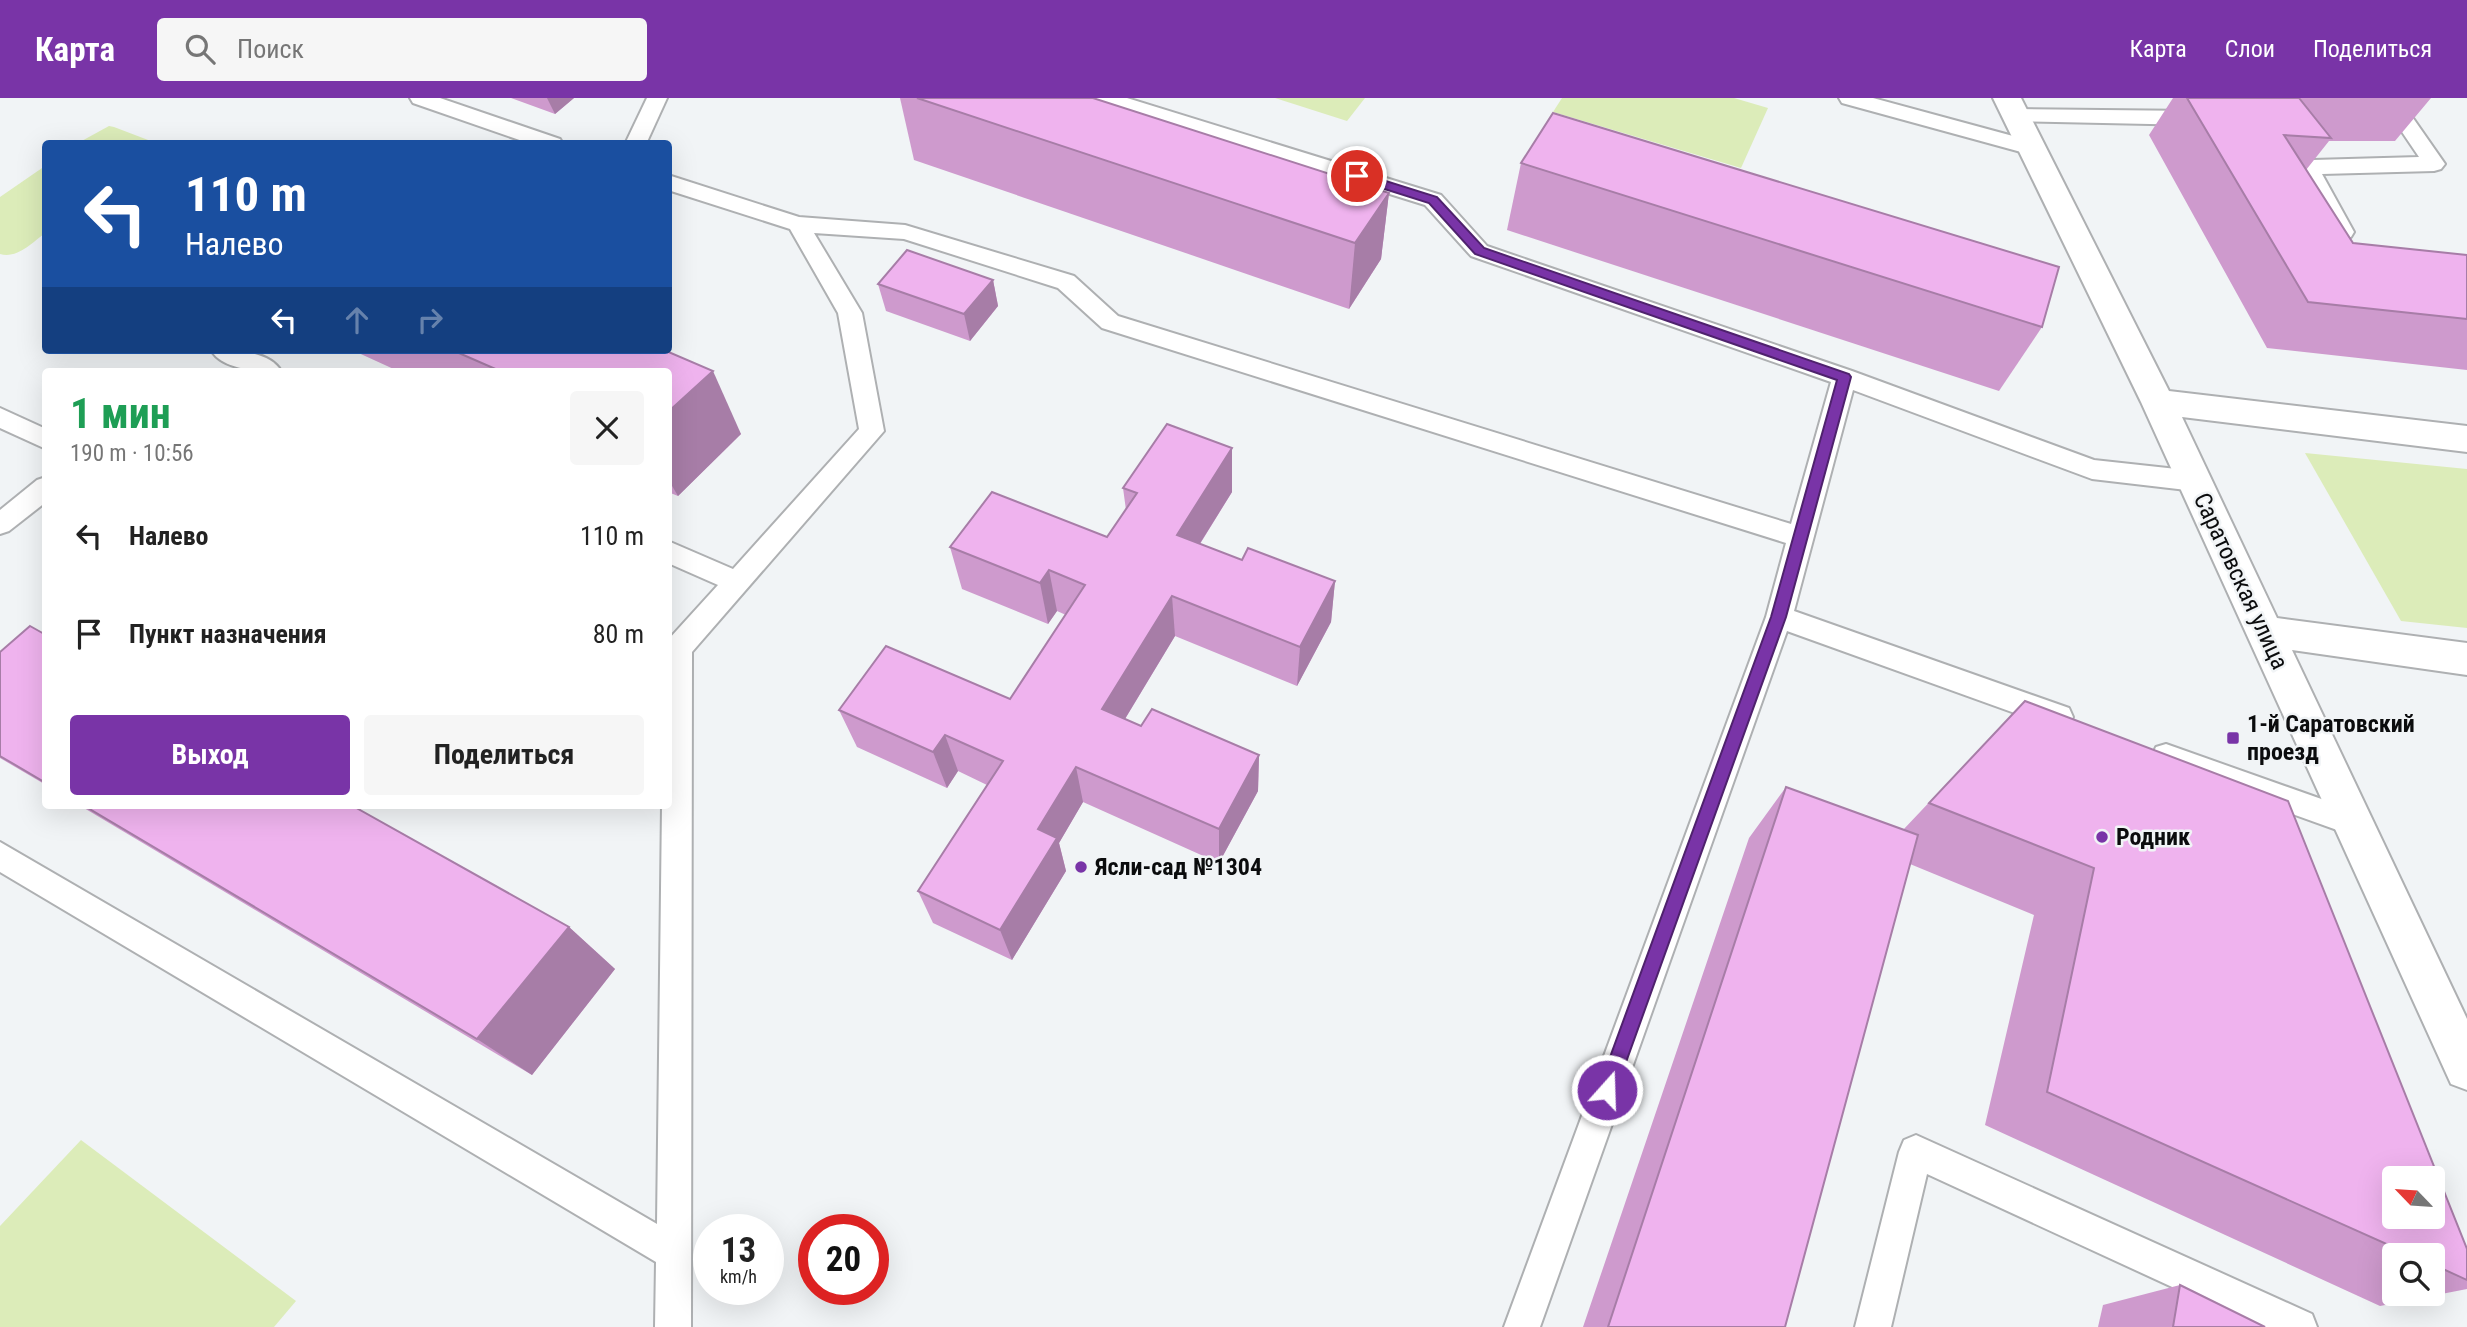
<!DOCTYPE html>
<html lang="ru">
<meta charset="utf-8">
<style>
body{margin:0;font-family:"Roboto Condensed",sans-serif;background:#f6f6f6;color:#222;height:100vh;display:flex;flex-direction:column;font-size:26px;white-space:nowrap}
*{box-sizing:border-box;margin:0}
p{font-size:23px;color:#767676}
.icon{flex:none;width:38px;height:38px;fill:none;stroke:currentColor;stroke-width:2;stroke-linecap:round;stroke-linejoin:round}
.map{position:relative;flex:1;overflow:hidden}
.side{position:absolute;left:42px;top:270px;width:630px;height:441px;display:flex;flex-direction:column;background:#fff;border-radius:7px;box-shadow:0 7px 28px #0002}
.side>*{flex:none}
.hud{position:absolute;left:42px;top:42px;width:630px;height:214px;border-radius:7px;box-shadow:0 7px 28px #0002;background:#1a4fa0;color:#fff;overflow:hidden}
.needle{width:46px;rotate:295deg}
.buttons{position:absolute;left:2382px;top:1068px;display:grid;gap:14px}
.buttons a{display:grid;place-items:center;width:63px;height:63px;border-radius:7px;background:#fff;box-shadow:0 7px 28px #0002;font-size:35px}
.speed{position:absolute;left:693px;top:1116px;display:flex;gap:14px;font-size:35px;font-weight:700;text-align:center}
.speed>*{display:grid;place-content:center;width:91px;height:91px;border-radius:50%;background:#fff;box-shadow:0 7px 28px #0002;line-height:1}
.speed small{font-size:18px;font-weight:400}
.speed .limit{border:10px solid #d22;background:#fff;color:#111}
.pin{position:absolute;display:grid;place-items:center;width:60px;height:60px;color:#fff;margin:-30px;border:4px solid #fff;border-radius:50%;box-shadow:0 2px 7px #0007}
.me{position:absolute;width:77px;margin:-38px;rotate:20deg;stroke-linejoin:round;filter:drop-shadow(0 0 5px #0008)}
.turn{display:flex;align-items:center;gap:24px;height:147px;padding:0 28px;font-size:32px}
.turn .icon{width:91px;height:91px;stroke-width:2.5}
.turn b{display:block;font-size:49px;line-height:60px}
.lanes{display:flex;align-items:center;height:66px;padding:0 28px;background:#0003;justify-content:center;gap:35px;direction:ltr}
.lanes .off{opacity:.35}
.round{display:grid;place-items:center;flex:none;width:74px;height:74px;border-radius:7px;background:#f6f6f6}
.overview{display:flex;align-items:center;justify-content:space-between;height:119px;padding:0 28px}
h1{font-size:42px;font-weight:700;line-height:52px;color:#1e9e55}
.cta{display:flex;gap:14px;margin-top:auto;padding:14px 28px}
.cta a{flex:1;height:80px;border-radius:7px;background:#7934a7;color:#fff;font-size:28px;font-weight:700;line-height:80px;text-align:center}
.cta a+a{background:#f6f6f6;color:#222}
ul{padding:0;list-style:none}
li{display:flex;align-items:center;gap:21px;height:98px;padding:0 28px}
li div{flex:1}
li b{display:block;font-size:26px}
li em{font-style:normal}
header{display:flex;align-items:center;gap:42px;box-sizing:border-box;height:98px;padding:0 35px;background:#7934a7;color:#fff}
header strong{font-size:33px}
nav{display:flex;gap:38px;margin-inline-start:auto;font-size:24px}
.search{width:490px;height:63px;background:#f6f6f6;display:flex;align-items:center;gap:18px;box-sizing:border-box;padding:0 24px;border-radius:7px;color:#767676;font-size:26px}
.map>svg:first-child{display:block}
.green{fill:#dcecb9}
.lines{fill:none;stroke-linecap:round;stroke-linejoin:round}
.lane-casing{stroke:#aeb0b2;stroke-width:4}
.secondary-casing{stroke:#aeb0b2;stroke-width:4}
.lane{fill:#fff;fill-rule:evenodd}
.secondary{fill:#fff;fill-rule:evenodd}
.wall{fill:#ce9acd;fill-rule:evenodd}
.shaded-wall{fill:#a77da7}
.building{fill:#efb3ee;stroke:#a77da7;stroke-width:2;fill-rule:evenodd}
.route{fill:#7934a7;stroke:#4f226d;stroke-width:2}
.poi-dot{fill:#7934a7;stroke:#f1f4f6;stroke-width:2.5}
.labels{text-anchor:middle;stroke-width:5;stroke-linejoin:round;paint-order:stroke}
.street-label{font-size:24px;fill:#0b0c0d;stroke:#f1f4f6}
.poi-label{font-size:24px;font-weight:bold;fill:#0b0c0d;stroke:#f1f4f6;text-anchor:start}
</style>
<header>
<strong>Карта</strong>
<div class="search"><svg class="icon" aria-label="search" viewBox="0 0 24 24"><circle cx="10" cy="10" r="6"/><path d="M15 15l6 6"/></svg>Поиск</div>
<nav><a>Карта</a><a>Слои</a><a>Поделиться</a></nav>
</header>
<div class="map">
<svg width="2467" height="1229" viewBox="0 0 2467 1229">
<rect width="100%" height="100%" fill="#f1f4f6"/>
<!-- green -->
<g class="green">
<path d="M1275,0H1365L1347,23Z"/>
<path d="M1562,0H1734L1768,10L1741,70L1553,14Z"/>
<path d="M109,28L114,29L156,45H78Z"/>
<path d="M45,68V135C32,145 17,161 0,156V99Z"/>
<path d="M2305,355L2467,371V530L2401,523Z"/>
<path d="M81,1042L296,1203L274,1229H0V1128Z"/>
</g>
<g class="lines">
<!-- lane casing -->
<g class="lane-casing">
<g id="lane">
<path d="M410,0H440L560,41L563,46H531L413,5Z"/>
<path d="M647,0H667L646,46H625Z"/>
<path d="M1095,0H1127L1441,97L1487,148L1852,273L2094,362L2195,373L2204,376L2208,383L2204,390L2195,393L2092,381L1853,292L1794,513L2069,610L2073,619L2069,628L2059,631L1787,533L1540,1229H1504L1766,519L1786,445L1102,230L1058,190L904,141L814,135L862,215L884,333L692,554L691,1229H655L656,1164L0,774V744L657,1126L662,707H668V542L718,487L668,465V443L733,471L859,331L838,215L790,131L668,92V77L799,119L905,127L1074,178L1118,218L1791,426L1831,284L1471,158L1425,107L1098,5Z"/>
<path d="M1839,0H1873L2039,45L2043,50L2039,55L2032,57L1842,5Z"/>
<path d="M2379,0H2399L2445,66L2441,71L2434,73L2322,76L2354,134L2351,139L2343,141L2335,139L2299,73L2273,43L2276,38C2293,34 2302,51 2313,62L2419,59Z"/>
<path d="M2016,11L2197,13L2204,15L2207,20L2204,25L2197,27L2009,23L2006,18L2009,13Z"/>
<path d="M211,252C232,252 269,252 281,273C260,273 223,273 211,252Z"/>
<path d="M0,310L46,331V351L0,330Z"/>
<path d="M46,379V404L9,433L0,436V412L37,382Z"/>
<path d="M2166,646L2361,715L2366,724L2361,733L2351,737L2156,667L2152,658L2156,649Z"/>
<path d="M1916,1037L2312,1216L2317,1229H2259L1927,1076L1891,1229H1855L1899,1054L1904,1042Z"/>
</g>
</g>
<!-- secondary casing -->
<g class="secondary-casing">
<path id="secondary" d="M1993,0H2021L2169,293L2467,328V354L2182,319L2277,520L2467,545V577L2292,552L2467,921V992L2451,986L2141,304Z"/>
</g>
<!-- lane -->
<use href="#lane" class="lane"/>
<!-- secondary -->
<use href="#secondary" class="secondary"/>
</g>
<!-- wall -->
<g class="wall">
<path d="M511,0H574L555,16Z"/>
<path d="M900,0H1093L1389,95L1381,161L1349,211L914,62Z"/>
<path d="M2173,0H2431L2395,43H2329L2306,72L2353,145L2467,157V272L2267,250L2149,37Z"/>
<path d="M1521,65L2042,229L1999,293L1507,132Z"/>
<path d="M993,182L998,208L970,243L886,213L878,186Z"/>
<path d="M352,252H664L741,336L678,398L668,394V273H398Z"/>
<path d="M1123,390L1232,394L1200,446L1242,462L1335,483L1331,524L1297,588L1175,538L1125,621L1141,628L1259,657L1258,693L1219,765L1083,704L1059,745L1066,773L1012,862L933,825L918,793L987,687L958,673L947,690L857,649L839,612L1010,601L1066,517L1057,513L1048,526L962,491L950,449L1107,439L1126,412Z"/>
<path d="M46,537V687L0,660V554Z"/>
<path d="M2025,603L2467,1151V1191L2380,1208L1985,1027L2034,817L1910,766L1785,1229H1583L1749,740L1786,689L1903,732ZM2394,1157H2432V1195H2394Z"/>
<path d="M79,707H351L569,829L615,871L532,977Z"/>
<path d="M2180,1187L2265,1229H2098L2103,1207Z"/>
</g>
<!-- shaded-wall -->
<g class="shaded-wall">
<path d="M547,0H574L555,16Z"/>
<path d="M1389,95L1381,161L1349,211L1355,145Z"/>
<path d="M993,182L998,208L970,243L964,216Z"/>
<path d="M713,273L741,336L678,398L668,381V314Z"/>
<path d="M1232,350V394L1179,479L1177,437Z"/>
<path d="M1049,472L1057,513L1048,526L1040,485Z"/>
<path d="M1335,483L1331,524L1297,588L1300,549Z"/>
<path d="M1172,498L1175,538L1108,649L1102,611Z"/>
<path d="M945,637L958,673L947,690L933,654Z"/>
<path d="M1259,657L1258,693L1219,765V731Z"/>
<path d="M1076,669L1083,704L1059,745L1066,773L1012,862L1000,832L1038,731Z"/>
<path d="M569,829L615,871L532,977L477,941Z"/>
</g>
<!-- building -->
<g class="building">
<path d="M917,0H1093L1389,95L1355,145Z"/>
<path d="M2187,0H2299L2331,40L2284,37L2353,145L2467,157V221L2308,204Z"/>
<path d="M1553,15L2059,169L2042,229L1521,65Z"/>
<path d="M907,152L993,182L964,216L878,186Z"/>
<path d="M452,252H664L713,273L668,314V273H500Z"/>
<path d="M1167,326L1232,350L1177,437L1242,462L1248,450L1335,483L1300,549L1172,498L1102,611L1141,628L1152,611L1259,657L1219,731L1076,669L1038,731L1057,740L1000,832L918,793L1003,663L945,637L933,654L839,612L886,548L1010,601L1085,487L1049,472L1040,485L950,449L992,394L1107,439L1137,395L1123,390Z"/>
<path d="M30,528L46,537V685L0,658V554Z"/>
<path d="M2025,603L2288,703L2467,1151V1182L2432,1166V1157H2411L2047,994L2094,770L1929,705ZM2394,1080H2432V1118H2394Z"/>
<path d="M1786,689L1918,737L1785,1229H1608Z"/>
<path d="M83,707H351L569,829L477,941Z"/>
<path d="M2180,1187L2265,1229H2173Z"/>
</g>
<!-- route -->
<path class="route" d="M1357,74L1437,99L1484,150L1849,276L1851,279L1786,519L1616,992L1614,999L1607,1002L1601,999L1598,992L1771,519L1837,282L1475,156L1429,105L1353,81V76Z"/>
<!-- markers -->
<g class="poi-dot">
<rect x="2226" y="633" width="14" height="14" rx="3.5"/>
<circle cx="2102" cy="739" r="7"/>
<circle cx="1081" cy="769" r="7"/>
</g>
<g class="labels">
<!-- street labels -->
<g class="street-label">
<text transform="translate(2241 483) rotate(65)" y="8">Саратовская улица</text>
</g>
<!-- poi labels -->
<g class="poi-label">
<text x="2247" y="634">1-й Саратовский<tspan x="2247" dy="28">проезд</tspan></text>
<text x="2116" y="747">Родник</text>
<text x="1095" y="777">Ясли-сад №1304</text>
</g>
</g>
</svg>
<div class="buttons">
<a><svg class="needle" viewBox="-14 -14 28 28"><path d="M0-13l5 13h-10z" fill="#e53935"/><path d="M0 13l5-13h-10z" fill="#767676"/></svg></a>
<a><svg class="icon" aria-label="search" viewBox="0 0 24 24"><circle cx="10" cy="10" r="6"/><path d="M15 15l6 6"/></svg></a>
</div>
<div class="speed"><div>13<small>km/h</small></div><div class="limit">20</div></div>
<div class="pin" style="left:1357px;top:78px;background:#d93025"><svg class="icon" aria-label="arrive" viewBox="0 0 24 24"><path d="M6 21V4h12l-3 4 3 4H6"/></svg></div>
<svg class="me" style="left:1607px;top:992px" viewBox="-20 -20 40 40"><circle r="17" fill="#7934a7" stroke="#fff" stroke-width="3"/><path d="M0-11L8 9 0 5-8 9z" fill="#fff"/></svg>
<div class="hud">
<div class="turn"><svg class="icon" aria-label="left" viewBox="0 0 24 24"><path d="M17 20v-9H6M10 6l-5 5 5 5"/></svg><div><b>110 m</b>Налево</div></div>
<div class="lanes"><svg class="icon" aria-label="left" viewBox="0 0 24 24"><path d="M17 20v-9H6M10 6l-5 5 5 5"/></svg><svg class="icon off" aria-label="ahead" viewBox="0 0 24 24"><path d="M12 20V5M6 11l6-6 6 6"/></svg><svg class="icon off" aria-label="right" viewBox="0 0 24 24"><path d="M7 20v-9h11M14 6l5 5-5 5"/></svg></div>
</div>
<section class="side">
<div class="overview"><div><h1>1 мин</h1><p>190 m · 10:56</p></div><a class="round"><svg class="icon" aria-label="close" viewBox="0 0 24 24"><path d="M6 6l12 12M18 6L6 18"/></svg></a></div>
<ul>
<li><svg class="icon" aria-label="left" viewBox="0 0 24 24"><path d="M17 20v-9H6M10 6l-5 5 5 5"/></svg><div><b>Налево</b></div><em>110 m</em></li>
<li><svg class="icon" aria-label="arrive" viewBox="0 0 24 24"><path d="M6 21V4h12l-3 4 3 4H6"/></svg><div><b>Пункт назначения</b></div><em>80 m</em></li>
</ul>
<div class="cta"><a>Выход</a><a>Поделиться</a></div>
</section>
</div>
